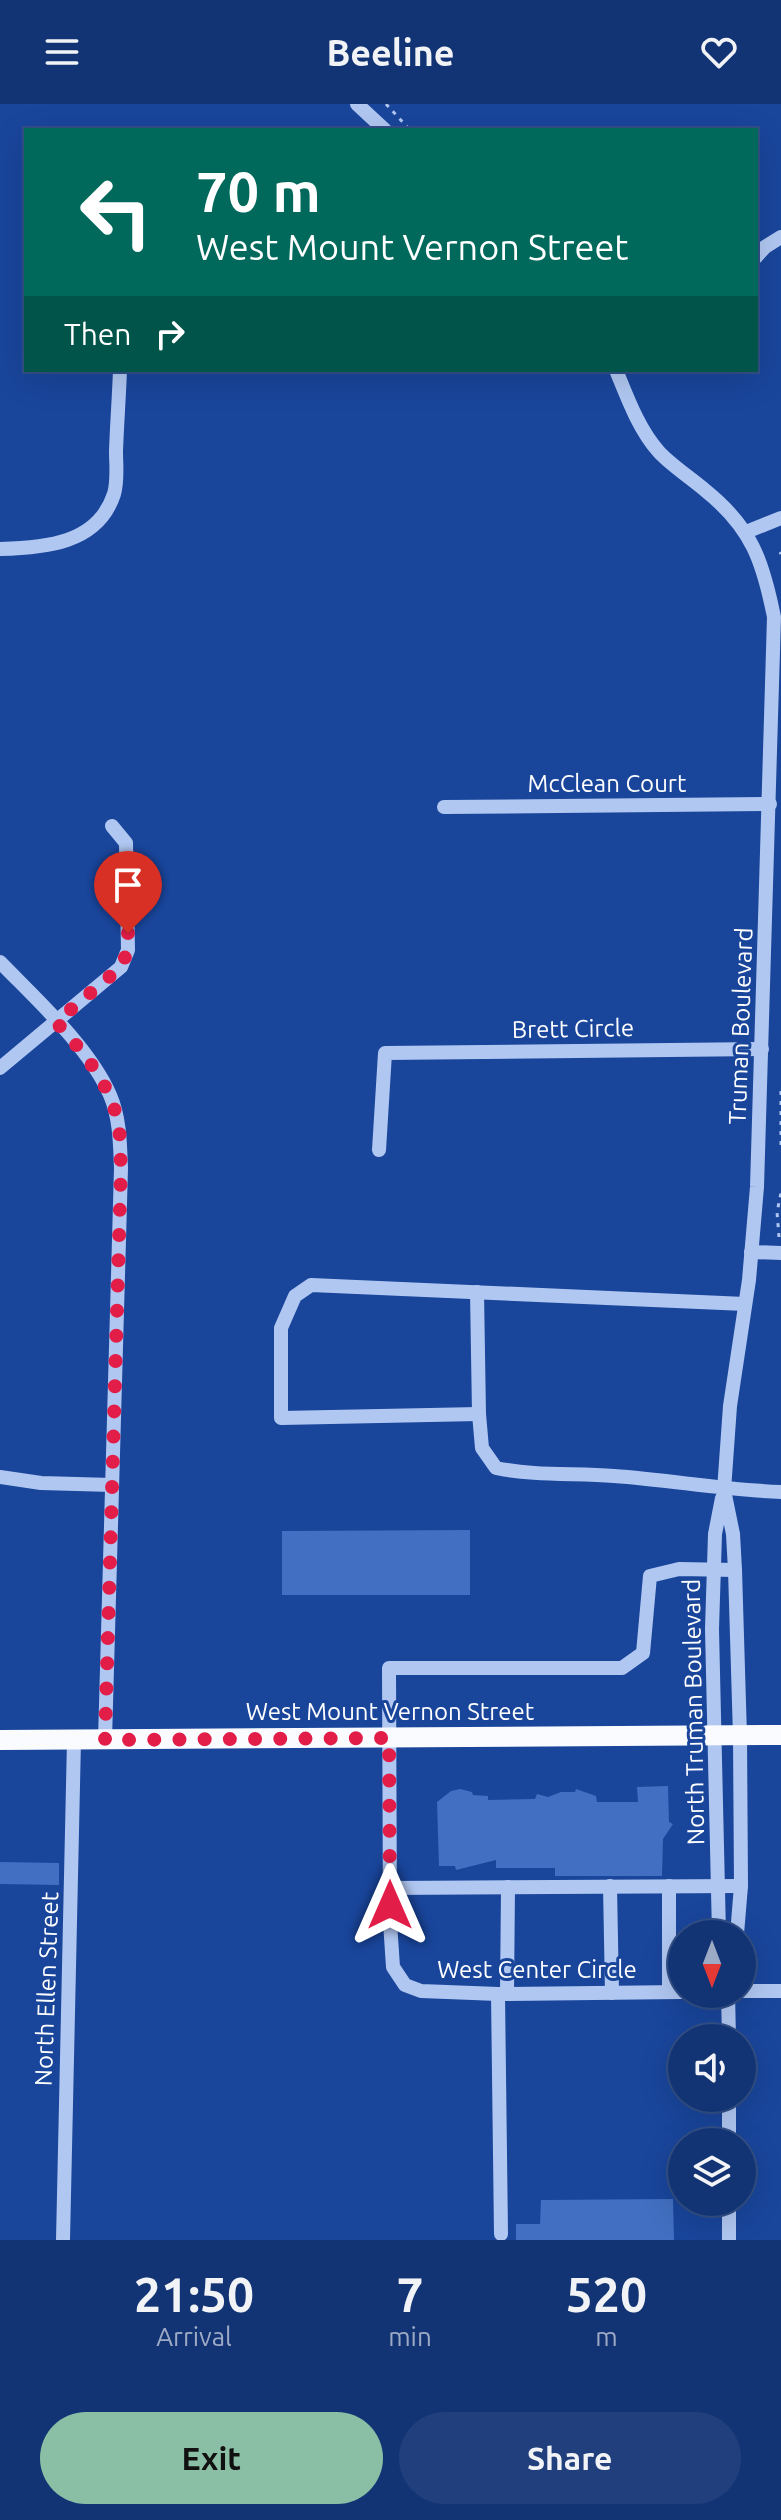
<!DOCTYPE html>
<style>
body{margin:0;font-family:Ubuntu,sans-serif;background:#203f7c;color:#f1f3f6;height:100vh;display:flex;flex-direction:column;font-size:30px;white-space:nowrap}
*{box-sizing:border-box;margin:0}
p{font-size:26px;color:#9daac5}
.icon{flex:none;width:44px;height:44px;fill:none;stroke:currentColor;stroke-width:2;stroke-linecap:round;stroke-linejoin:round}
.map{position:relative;height:2136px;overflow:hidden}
.side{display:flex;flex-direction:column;background:#133474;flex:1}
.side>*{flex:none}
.banner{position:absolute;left:24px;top:24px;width:734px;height:244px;border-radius:0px;box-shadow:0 8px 32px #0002,0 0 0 2px #324f86;background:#00695c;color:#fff;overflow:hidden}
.needle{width:52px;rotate:180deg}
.fabs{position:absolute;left:668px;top:1816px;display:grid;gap:16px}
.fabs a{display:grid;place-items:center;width:88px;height:88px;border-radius:50%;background:#133474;box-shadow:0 8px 32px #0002,0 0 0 2px #324f86;font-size:40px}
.pin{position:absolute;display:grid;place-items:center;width:68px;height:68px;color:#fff;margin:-82px -34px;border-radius:50% 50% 50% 0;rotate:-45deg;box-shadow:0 0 8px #0007}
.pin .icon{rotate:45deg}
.me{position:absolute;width:88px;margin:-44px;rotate:0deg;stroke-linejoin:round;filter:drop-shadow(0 0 6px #0008)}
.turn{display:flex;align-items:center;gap:28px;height:168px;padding:0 40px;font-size:36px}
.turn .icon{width:104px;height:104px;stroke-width:2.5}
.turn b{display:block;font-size:56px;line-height:68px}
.then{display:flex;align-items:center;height:76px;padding:0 40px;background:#0003;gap:16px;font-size:30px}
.eta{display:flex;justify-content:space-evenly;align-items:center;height:136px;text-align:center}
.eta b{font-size:48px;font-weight:600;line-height:56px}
.cta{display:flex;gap:16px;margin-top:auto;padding:16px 40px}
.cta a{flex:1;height:92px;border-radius:48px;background:#8abfa5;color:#111;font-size:32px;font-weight:600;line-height:92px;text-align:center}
.cta a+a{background:#203f7c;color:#f1f3f6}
header{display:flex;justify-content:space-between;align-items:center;height:104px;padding:0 40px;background:#133474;font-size:36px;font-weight:600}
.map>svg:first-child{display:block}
.building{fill:#426fc1}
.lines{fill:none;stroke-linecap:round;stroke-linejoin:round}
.path{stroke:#b0c7f1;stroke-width:3;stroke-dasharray:4 6;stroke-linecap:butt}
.minor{stroke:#b0c7f1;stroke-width:14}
.major{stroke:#fafbff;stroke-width:20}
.route{stroke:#e11d48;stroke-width:14;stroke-dasharray:0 25.2}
.labels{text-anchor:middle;stroke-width:6;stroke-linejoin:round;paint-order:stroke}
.street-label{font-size:24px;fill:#fff;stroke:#19459b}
</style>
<header><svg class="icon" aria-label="menu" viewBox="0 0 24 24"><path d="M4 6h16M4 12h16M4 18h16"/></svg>Beeline<svg class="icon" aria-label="heart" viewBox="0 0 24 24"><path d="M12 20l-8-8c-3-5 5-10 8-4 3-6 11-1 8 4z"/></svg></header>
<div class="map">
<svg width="781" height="2136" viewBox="0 0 781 2136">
<rect width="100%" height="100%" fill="#19459b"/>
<!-- building -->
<g class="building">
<path d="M470,1426V1491H282V1427Z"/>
<path d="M668,1682L669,1718L673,1720L663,1735L662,1772H555V1764H496V1756L456,1766L455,1762H439L437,1698L451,1687L460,1685L472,1688L473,1691L488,1692V1696L535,1695L537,1690L548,1693L561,1688H575L576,1685L596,1692L597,1698H638L637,1683Z"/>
<path d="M0,1758L59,1759V1781L0,1780Z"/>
<path d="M673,2095L674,2136H516V2120H540L541,2096Z"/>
</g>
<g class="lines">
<!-- path -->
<g class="path">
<path d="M386,0L410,26"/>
<path d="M780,448L781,450"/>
<path d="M781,987V1042"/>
<path d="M779,1133L777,1108L781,1089"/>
</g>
<!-- minor -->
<g class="minor">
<path d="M357,0L385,26"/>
<path d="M756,153L765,143L781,133"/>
<path d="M616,266C627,293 639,326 659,348C672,362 691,374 706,387C752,424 763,458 774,513L757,1083L749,1176L730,1302L724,1386L733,1430L735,1466L740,1632L741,1782L737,1830"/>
<path d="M746,428L781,414"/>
<path d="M0,445C44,444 98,440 114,390C118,377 116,360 116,347C117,320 119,293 120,266"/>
<path d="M444,703L770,700"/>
<path d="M0,858C37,896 89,943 110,991C120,1014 120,1040 121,1064L105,1636"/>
<path d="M0,964L121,863L128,846L126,739L112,722"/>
<path d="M379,1046L385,949L762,945"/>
<path d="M751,1148L781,1149"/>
<path d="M477,1188L479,1310L482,1344L496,1364C535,1372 574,1369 614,1372C670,1376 725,1386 781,1388"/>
<path d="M479,1310L281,1314V1224L295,1192L311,1181L745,1200"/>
<path d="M0,1373L41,1379L112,1381"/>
<path d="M610,1782L612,1889"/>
<path d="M669,1782V1888"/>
<path d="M390,1784L741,1782"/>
<path d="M719,1830L712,1525L715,1430L722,1394"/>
<path d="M742,1887H781"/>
<path d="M682,1888L498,1890L421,1887L405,1881L393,1863L390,1818L389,1564H622L643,1549L650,1472L679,1465L735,1466"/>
<path d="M498,1890L501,2130"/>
<path d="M507,1890L508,1783"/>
<path d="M728,1890L729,1934"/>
<path d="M729,1994V2038"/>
<path d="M63,2136L74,1636"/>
<path d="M729,2136V2098"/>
</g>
<!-- major -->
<path class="major" d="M0,1636L781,1631"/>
</g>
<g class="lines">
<!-- route -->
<path class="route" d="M128,829V846L121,863L56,918C82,947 107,975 117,1014C121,1030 120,1048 121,1064L105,1636L389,1634L390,1801"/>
</g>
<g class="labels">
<!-- street labels -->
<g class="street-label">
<text x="607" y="688">McClean Court</text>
<text transform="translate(741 922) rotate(-88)" y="8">Truman Boulevard</text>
<text transform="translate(573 925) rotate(-1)" y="8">Brett Circle</text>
<text x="390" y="1616">West Mount Vernon Street</text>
<text transform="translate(694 1608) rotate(-91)" y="8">North Truman Boulevard</text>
<text x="537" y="1874">West Center Circle</text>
<text transform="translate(47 1885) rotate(-88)" y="8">North Ellen Street</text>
</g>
</g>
</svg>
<div class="fabs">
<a><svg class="needle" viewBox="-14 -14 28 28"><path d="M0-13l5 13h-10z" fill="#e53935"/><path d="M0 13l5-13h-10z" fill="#9daac5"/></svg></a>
<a><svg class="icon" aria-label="sound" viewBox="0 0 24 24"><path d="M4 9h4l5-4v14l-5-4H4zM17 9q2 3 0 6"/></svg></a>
<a><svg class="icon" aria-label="layers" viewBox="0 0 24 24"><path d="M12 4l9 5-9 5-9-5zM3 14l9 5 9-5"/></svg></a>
</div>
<div class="pin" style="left:128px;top:829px;background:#d93025"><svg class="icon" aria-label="arrive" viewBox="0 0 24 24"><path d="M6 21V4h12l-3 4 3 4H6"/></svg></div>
<svg class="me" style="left:390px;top:1801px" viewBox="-20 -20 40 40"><path d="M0-17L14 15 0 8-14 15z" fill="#e11d48" stroke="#fff" stroke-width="4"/></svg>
<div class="banner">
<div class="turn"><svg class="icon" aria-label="left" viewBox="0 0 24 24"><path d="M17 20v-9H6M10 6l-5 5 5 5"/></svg><div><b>70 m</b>West Mount Vernon Street</div></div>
<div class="then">Then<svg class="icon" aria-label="right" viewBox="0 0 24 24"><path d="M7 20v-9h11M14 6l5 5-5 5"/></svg></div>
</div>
</div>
<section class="side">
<div class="eta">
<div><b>21:50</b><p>Arrival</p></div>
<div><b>7</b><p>min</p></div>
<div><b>520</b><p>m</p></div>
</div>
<div class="cta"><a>Exit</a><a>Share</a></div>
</section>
